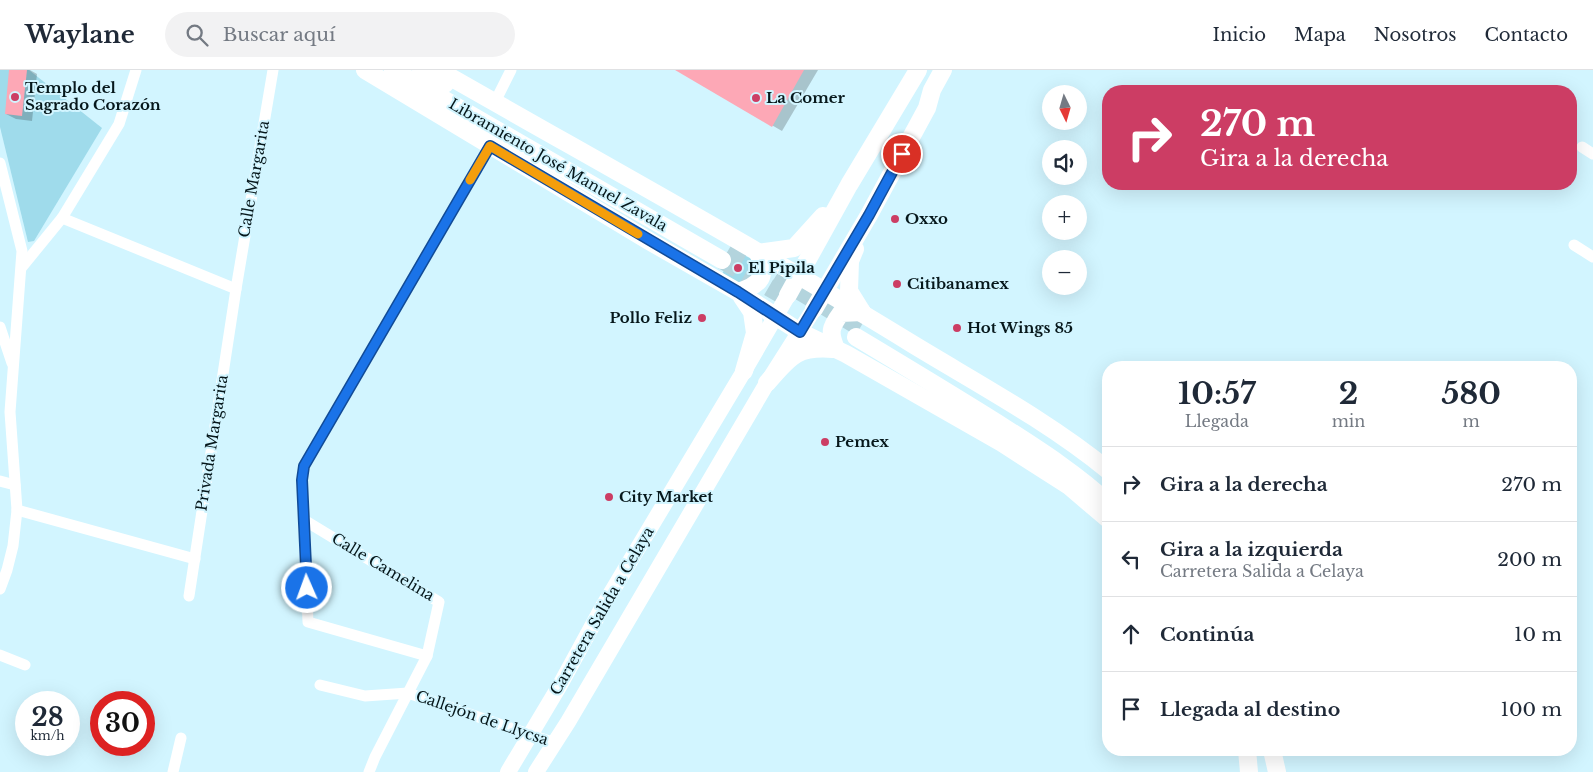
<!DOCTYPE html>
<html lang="es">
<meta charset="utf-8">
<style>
body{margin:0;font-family:"Libre Baskerville",serif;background:#f2f2f3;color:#1f2937;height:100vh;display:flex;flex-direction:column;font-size:19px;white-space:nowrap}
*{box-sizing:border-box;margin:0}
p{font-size:16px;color:#747a83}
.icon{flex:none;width:28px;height:28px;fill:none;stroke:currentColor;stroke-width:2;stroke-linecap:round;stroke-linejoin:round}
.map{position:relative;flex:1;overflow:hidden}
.sheet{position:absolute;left:1102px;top:291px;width:475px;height:395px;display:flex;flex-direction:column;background:#fff;border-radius:20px;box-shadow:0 5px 20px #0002}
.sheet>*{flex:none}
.hud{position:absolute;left:1102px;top:15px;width:475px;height:105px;border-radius:20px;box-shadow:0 5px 20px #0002;background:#cc3d64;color:#fff;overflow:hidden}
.needle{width:32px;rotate:175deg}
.fabs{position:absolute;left:1042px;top:15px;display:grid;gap:10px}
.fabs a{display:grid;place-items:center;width:45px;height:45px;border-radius:50%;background:#fff;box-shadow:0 5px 20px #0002;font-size:25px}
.speed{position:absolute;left:15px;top:621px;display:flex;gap:10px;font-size:25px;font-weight:700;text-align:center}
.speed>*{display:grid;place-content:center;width:65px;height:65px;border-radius:50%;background:#fff;box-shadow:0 5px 20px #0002;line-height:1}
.speed small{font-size:12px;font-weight:400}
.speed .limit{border:8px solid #d22;background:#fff;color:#111}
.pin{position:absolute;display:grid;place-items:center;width:42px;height:42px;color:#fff;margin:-21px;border:2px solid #fff;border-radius:50%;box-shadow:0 1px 5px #0007}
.me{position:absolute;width:55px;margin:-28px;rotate:358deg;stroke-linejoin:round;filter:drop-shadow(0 0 4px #0008)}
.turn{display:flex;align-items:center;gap:18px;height:105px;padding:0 15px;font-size:22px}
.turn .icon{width:65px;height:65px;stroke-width:2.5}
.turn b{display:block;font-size:35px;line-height:42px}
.eta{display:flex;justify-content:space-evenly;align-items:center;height:85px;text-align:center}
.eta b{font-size:30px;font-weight:800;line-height:35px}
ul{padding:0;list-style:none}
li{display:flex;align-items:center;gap:15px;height:75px;padding:0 15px;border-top:1px solid #e0e1e3}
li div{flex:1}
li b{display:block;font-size:19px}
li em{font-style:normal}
header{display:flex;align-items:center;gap:30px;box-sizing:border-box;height:70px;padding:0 25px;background:#fff;border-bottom:1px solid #e0e1e3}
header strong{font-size:24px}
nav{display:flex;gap:28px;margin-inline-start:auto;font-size:18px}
.search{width:350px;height:45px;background:#f2f2f3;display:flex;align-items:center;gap:12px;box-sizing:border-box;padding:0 18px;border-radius:28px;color:#747a83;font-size:19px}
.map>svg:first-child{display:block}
.green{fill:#9fdbeb}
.shadow{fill:#0003}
.building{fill:#fda8b6}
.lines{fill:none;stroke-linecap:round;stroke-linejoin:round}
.primary-tunnel{stroke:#b3d4dd;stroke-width:18;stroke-dasharray:18 9;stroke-linecap:butt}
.street{stroke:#fff;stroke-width:11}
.secondary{stroke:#fff;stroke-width:16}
.primary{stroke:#fff;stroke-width:18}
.route-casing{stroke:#114b97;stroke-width:12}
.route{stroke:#1a73e8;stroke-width:9}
.slow{stroke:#f59e0b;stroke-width:9}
.poi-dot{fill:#cc3d64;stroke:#d2f5ff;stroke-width:2}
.labels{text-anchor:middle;stroke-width:4;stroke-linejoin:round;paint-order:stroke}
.poi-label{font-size:15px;font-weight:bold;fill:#06171b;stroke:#d2f5ff;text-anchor:start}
.street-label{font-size:15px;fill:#06171b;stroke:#d2f5ff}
</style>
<header>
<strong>Waylane</strong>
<div class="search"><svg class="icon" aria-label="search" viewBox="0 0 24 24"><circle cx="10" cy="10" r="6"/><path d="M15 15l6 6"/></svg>Buscar aquí</div>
<nav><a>Inicio</a><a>Mapa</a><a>Nosotros</a><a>Contacto</a></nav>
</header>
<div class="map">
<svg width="1593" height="702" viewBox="0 0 1593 702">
<rect width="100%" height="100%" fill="#d2f5ff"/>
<!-- green -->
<g class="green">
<path d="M0,0H29L102,58L34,171L28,172L0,57Z"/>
<path d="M735,180L755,191L757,204L741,215L721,206Z"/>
</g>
<!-- shadow -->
<g class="shadow">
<path d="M11,0H30L37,4L32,51L16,49L6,44Z"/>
<path d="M677,0H818L782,61Z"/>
</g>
<!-- building -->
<g class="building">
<path d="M9,0H27L22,46L5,44Z"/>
<path d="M675,0H804L772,57Z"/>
</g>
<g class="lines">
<!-- primary-tunnel -->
<g class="primary-tunnel">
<path d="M729,179L861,258"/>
<path d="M722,190L789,229"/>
</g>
<!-- street -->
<g class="street">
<path d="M495,32L511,0"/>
<path d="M1582,77L1593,84"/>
<path d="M0,93L22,181L10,342L17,440L13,476L7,500L0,519"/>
<path d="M62,148L236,219"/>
<path d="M1574,175L1593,187"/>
<path d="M22,197L62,148L119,54L136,0"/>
<path d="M0,257L12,293"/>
<path d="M0,411L15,415"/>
<path d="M17,440L195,489"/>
<path d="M304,450L439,532L427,586L375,687L369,702"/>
<path d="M189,526L236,219L273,0"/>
<path d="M0,585L25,595"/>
<path d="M427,586L308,552L302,410L304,396L490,76"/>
<path d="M320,615L365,626L408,623L555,673"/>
<path d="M173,702L181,668"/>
</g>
<!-- secondary -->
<g class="secondary">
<path d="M508,702L560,615L602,538L744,301L788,225"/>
<path d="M536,702L568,652L767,313L814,239"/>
</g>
<!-- primary -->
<g class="primary">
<path d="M365,0L649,171L738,222L800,262L846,284L1002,373L1069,416L1109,450"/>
<path d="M393,0L722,190"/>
<path d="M421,0L445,14"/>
<path d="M438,0C597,91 758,179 914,275C980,315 1049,352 1109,401"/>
<path d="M855,179L850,191L849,221L862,242"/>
<path d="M758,183L794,178L823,146"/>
<path d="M738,222C761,215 768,206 758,183"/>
<path d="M788,225L849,115L918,0"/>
<path d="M742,227L752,242L755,263L744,301"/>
<path d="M814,239L869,145L927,38L932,20L943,0"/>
<path d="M856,267C906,297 956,327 1005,358C1041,381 1078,405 1109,434"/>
<path d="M836,279C829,262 830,258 841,243L862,242"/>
<path d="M767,313C790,287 796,276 833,279"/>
<path d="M1247,680L1249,702"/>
<path d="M1272,680L1277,702"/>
</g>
</g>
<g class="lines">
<!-- route casing -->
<g class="route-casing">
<path id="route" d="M307,518L302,410L304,396L490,76L738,222L800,262L869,145L902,84"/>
</g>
<!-- route -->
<use href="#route" class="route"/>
<!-- slow -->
<path class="slow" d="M470,110L490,76L638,164"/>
</g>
<!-- markers -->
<g class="poi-dot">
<circle cx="15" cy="27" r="5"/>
<circle cx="756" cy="28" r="5"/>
<circle cx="895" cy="149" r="5"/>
<circle cx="738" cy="198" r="5"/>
<circle cx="897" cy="214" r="5"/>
<circle cx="702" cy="248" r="5"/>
<circle cx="957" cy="258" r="5"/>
<circle cx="825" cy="372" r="5"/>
<circle cx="609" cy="427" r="5"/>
</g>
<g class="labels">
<!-- poi labels -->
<g class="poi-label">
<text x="25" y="23">Templo del<tspan x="25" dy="17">Sagrado Corazón</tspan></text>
<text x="766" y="33">La Comer</text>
<text x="905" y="154">Oxxo</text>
<text x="748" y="203">El Pipila</text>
<text x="907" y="219">Citibanamex</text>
<text x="692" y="253" text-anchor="end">Pollo Feliz</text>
<text x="967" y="263">Hot Wings 85</text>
<text x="835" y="377">Pemex</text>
<text x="619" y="432">City Market</text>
</g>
<!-- street labels -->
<g class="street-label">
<text transform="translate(558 95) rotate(30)" y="5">Libramiento José Manuel Zavala</text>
<text transform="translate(254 109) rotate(-80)" y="5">Calle Margarita</text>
<text transform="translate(212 373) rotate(-81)" y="5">Privada Margarita</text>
<text transform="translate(383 497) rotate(31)" y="5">Calle Camelina</text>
<text transform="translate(602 541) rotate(-60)" y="5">Carretera Salida a Celaya</text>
<text transform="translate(482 648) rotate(19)" y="5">Callejón de Llycsa</text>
</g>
</g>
</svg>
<div class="fabs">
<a><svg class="needle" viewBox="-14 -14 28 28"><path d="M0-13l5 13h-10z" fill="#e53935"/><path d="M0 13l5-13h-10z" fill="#747a83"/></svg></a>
<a><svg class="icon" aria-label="sound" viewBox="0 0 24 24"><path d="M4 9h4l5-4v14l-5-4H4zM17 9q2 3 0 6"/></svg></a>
<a>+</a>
<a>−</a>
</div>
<div class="speed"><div>28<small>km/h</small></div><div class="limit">30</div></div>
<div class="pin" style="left:902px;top:84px;background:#d93025"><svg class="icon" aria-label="arrive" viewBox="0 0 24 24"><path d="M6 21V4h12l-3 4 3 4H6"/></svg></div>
<svg class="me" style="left:307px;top:518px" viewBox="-20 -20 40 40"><circle r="17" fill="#1a73e8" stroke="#fff" stroke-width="3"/><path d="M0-11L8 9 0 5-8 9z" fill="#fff"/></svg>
<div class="hud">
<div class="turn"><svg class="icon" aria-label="right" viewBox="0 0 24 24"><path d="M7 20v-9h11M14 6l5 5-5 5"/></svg><div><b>270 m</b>Gira a la derecha</div></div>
</div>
<section class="sheet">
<div class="eta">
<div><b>10:57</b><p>Llegada</p></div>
<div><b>2</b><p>min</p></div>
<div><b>580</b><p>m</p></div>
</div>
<ul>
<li><svg class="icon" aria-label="right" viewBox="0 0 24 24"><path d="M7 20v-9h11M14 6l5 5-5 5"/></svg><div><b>Gira a la derecha</b></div><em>270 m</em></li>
<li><svg class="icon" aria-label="left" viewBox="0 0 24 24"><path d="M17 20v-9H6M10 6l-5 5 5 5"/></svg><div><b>Gira a la izquierda</b><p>Carretera Salida a Celaya</p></div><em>200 m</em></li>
<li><svg class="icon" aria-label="ahead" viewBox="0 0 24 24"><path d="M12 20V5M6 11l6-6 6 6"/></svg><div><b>Continúa</b></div><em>10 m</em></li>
<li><svg class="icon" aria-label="arrive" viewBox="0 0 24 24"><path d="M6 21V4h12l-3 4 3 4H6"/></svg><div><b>Llegada al destino</b></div><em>100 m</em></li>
</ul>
</section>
</div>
